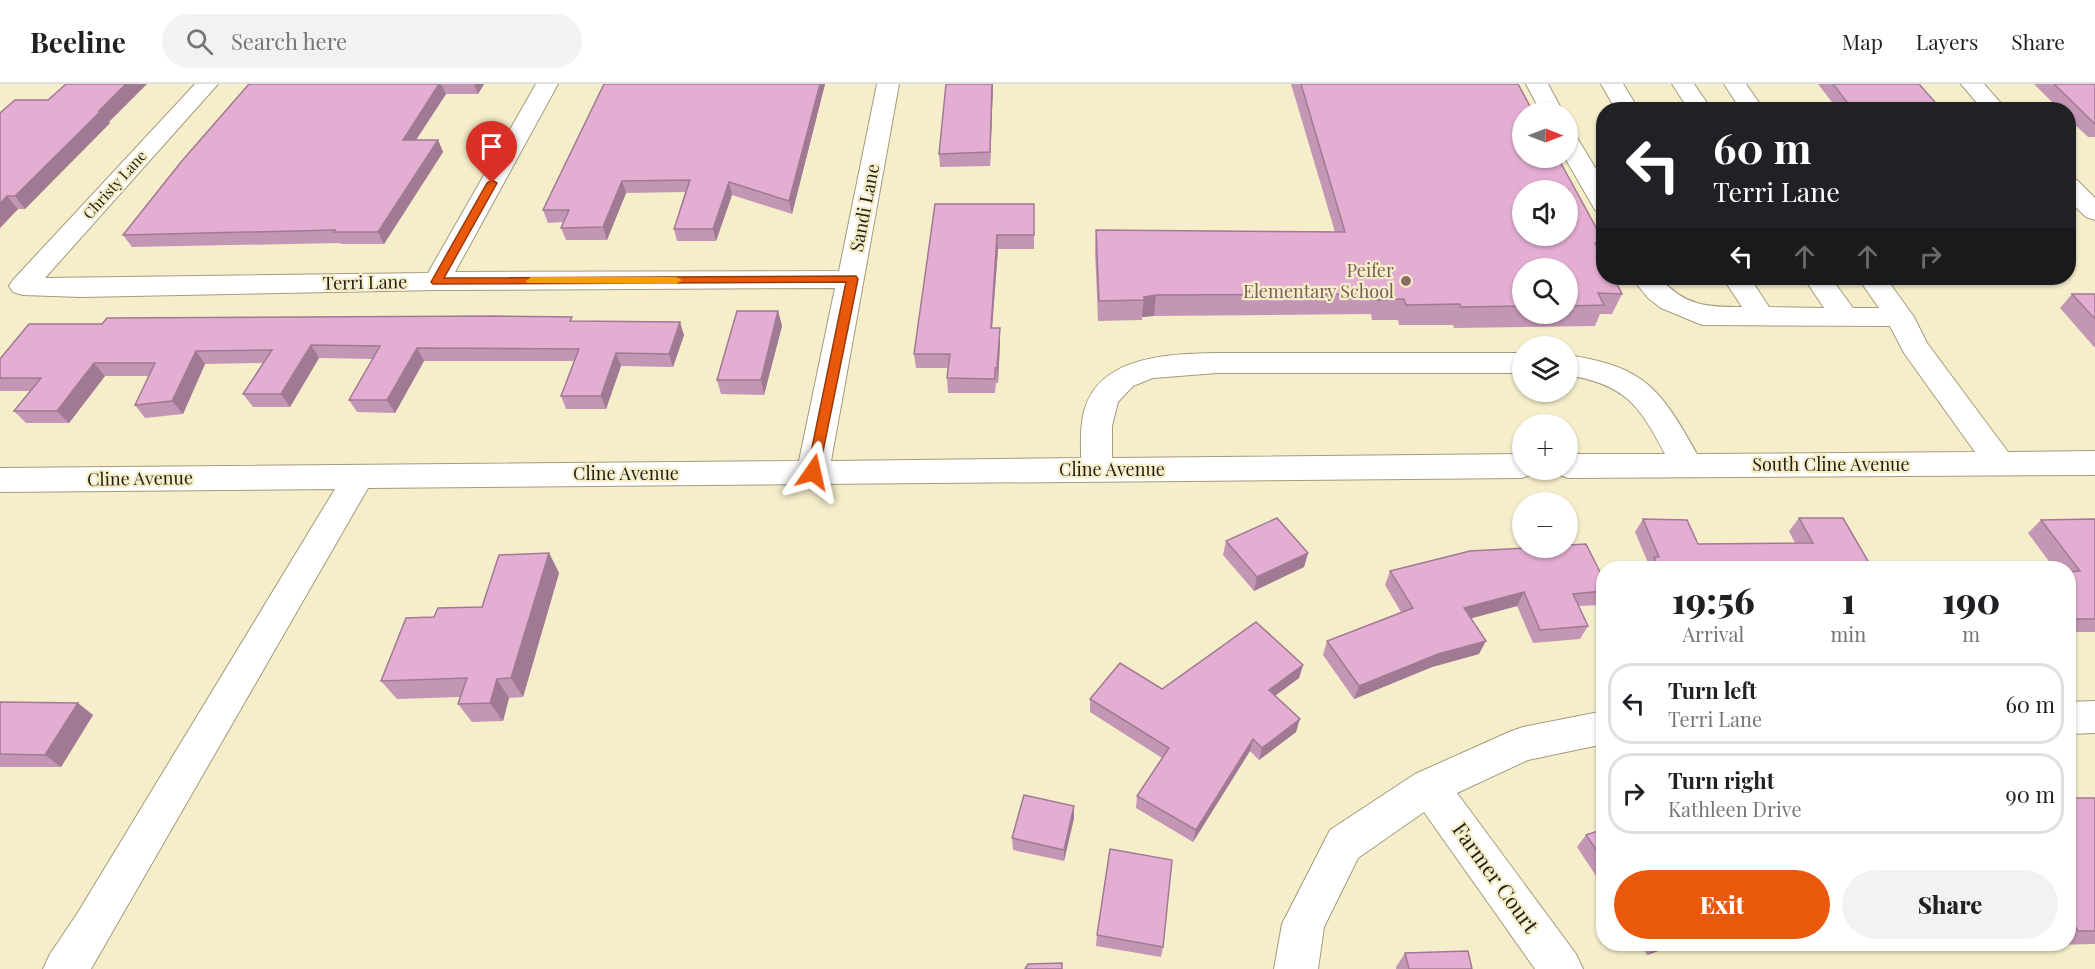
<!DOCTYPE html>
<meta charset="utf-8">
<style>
body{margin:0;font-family:"Playfair Display",serif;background:#f2f2f2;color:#202124;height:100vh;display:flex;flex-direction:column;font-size:22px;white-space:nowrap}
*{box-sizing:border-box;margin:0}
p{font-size:20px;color:#757577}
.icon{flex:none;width:33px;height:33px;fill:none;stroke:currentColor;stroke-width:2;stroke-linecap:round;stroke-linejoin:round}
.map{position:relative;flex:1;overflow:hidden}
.sheet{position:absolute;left:1596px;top:477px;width:480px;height:390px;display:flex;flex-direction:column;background:#fff;border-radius:24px;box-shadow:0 2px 4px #0004}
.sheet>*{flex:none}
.top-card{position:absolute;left:1596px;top:18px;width:480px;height:183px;border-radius:24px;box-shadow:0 2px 4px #0004;background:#202124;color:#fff;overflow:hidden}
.needle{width:39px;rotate:90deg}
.fabs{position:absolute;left:1512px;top:18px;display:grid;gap:12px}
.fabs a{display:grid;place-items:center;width:66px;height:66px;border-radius:50%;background:#fff;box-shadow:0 2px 4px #0004;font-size:30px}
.pin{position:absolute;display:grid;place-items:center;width:51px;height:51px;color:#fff;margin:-62px -26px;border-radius:50% 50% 50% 0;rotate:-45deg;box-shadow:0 0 6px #0007}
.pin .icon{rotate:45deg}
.me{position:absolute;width:66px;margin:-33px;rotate:11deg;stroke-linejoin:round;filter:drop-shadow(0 0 4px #0008)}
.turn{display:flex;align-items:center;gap:21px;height:126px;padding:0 18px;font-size:27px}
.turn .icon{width:78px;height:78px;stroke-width:2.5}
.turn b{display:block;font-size:42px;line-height:51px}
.lanes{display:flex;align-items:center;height:57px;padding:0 18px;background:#0003;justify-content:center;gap:30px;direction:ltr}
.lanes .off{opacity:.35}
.eta{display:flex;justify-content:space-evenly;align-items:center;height:102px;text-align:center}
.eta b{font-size:36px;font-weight:800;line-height:42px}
.action{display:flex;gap:12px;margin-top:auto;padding:12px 18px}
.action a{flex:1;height:69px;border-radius:36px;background:#ea580c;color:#fff;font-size:24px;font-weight:800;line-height:69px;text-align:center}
.action a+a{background:#f2f2f2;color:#202124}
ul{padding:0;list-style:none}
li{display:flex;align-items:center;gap:18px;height:81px;margin:0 12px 9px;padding:0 6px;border:3px solid #e0e0e0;border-radius:24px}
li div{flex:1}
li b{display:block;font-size:22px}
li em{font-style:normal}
header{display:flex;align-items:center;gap:36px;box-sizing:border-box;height:84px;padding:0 30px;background:#fff;border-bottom:2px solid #e0e0e0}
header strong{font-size:28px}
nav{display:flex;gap:33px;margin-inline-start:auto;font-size:21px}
.search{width:420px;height:54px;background:#f2f2f2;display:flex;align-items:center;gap:15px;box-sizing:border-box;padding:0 21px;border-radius:33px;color:#757577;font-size:22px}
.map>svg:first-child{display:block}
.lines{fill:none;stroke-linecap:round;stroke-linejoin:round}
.minor-casing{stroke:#a39b7b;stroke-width:2}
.minor{fill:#fff;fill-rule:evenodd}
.wall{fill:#c496b5;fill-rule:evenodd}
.shaded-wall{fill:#a07a93}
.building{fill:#e4aed2;stroke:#a07a93;stroke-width:1.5;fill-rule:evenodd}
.route{fill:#ea580c;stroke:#983908;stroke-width:1.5}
.slow{fill:#f59e0b}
.education-dot{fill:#8d6e63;stroke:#f6eecb;stroke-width:2}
.labels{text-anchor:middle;stroke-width:4.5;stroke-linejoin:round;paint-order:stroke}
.far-street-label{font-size:15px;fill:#221f12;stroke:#f6eecb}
.street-label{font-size:18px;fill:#221f12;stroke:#f6eecb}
.education-label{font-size:18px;fill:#785e54;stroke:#f6eecb;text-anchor:end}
.near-street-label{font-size:21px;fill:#221f12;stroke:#f6eecb}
</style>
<header>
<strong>Beeline</strong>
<div class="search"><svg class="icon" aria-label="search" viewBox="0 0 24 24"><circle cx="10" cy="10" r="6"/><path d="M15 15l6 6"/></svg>Search here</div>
<nav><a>Map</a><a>Layers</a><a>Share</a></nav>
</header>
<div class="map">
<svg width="2095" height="885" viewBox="0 0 2095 885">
<rect width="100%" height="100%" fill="#f6eecb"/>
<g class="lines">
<!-- minor casing -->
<g class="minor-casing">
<g id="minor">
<path d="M195,0H218L45,194L428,189L536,0H558L455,188L839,187L877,0H899L831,377L1081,374C1081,358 1080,340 1085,324C1102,271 1171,270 1217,269H1522V289H1217L1153,294L1133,302L1118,318L1112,342V374L1522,370V386H1536L1533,390L1522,394L368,404L91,885H43L50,870L77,830L335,405L0,408V384L799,377L835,204L437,206L81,213L23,211L13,208L9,202L13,196Z"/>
<path d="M1526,0H1548L1563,28H1541Z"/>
<path d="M1601,0H1623L1639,26H1616Z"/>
<path d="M1672,0H1694L1712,26H1689Z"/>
<path d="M1724,0H1746L1764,26H1741Z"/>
<path d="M1961,0H1984L2007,26H1983Z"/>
<path d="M1568,50L1576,52L1604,98V128L1595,126L1565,74H1568Z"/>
<path d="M2068,94L2077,96L2095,114V136L2086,133L2068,116Z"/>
<path d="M1632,194H1660C1685,222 1706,223 1742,223L1723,194H1750L1769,223L1824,224L1804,194H1831L1853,224H1879L1858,194H1886L1914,233L1927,259L2008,368L2095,367V391L1568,394L1557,390L1554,386H1568V370H1665C1639,320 1625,301 1568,291V271C1645,283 1660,304 1697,370L1975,368L1904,269L1890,242L1702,241L1661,224L1648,214Z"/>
<path d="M2095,617V649L2068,650V618Z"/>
<path d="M1604,627V660L1528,676L1457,709L1576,870L1583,885H1535L1424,728L1358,774L1324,843L1318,885H1274L1282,840L1330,746L1415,690L1509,648L1523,643Z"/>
</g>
</g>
<!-- minor -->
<use href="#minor" class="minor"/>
</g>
<!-- wall -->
<g class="wall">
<path d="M249,0H484L478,10H446L416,56H438L443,68L384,160H341L340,159L132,163L123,151Z"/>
<path d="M604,0H825L792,130L732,111L716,157H677L674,145L685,108L626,109L607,156H566L561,144L563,138L548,139L543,126Z"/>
<path d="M993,0L990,82L940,83L939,70Z"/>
<path d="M1291,0H1518L1604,158L1600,168L1622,210L1612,230H1600L1595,242L1454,244L1453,241H1399L1398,236H1372L1371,230L1154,232L1142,233V236L1098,237L1095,166L1096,146L1335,148ZM1522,184H1568V230H1522Z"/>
<path d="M1818,0H1919L1942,26H1838Z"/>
<path d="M2034,0H2095V53H2088L2068,34V26H2060Z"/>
<path d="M0,29L109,38L110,39L25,125H18L0,144Z"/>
<path d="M935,120H1034V165H998L992,244H1000V259L998,299H996L995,309H948L947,294L948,284H916L914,270Z"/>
<path d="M2072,210H2095V264L2060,224Z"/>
<path d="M778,227L782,242L764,311L721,310L717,296Z"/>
<path d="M573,237L684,251L673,283L621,282L606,325H566L561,312L574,277H424L395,329L357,328L349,316L373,275L319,274L290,323H253L243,310L263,279L205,280L183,330L145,334L135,321L149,292H105L69,339H26L14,327L31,307H0V275Z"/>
<path d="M1799,434L1872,484H1647L1649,481L1635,448L1643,435L1698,460L1795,459L1789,447Z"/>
<path d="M2095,435V548H2068V484H2054L2028,449L2041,436Z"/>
<path d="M1226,457L1308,469L1304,483L1254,507L1223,471Z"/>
<path d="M549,469L559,489L523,613L509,614L503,637L472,638L458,620L460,613L397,615L381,597L434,533L482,523Z"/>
<path d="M1390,487L1604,496V516L1600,521L1579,522L1588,542L1580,555L1533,559L1517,522L1471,534L1479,570L1432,583L1354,615L1323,571L1327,557L1401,528L1385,501Z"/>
<path d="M1303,581L1299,594L1275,612L1296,648L1259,676L1250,667L1193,758L1136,724L1137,712L1162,674L1090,628V615L1162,605Z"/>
<path d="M0,618L93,631L61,683H0Z"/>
<path d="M2068,714H2095V860L2053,861L2052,860H2068Z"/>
<path d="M1074,734L1064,777L1013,766L1012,754Z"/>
<path d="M1604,745V804L1577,763L1586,751Z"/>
<path d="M1097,851L1163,863L1161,873L1096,862Z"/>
<path d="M1640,860H1678L1647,871Z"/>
<path d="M1405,869L1472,885H1396V883Z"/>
</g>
<!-- shaded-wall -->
<g class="shaded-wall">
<path d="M126,0H147L109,38L110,39L25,125L15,112L99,27Z"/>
<path d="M439,0H441L446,10L408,68L403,56Z"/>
<path d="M474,0H484L478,10Z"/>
<path d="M820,0H825L792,130L789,117Z"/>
<path d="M992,0H993L990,82V68Z"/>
<path d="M438,56L443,68L384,160L378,148Z"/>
<path d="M622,97L626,109L607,156L603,143Z"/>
<path d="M729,98L732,111L716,157L713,145Z"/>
<path d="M7,112L18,125L0,144V120Z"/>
<path d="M997,151L998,165L991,258V244Z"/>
<path d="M1156,211L1154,232L1142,233L1144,213Z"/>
<path d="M778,227L782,242L764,311L761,296Z"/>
<path d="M680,238L684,251L673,283L669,270Z"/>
<path d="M1000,244V259L998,299L997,284Z"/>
<path d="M311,261L319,274L290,323L281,310Z"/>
<path d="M417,264L424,277L395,329L387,316Z"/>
<path d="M196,267L205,280L183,330L172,317Z"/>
<path d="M616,269L621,282L606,325L601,312Z"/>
<path d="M94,279L105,292L69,339L57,327Z"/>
<path d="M549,469L559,489L523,613L511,594Z"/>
<path d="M1308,469L1304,483L1254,507L1257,493Z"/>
<path d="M1524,508L1517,522L1458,538L1464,524Z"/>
<path d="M1486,557L1479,570L1432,583L1354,615L1359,602L1438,570Z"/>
<path d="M1303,581L1299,594L1265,619L1269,606Z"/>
<path d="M497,595L509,614L503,637L490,619Z"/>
<path d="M78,619L93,631L61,683L45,671Z"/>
<path d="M1300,635L1296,648L1259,676L1262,664Z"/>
<path d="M1253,655L1250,667L1193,758L1196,746Z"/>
<path d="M1074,722V734L1064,777V766Z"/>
<path d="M1658,860H1678L1647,871Z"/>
</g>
<!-- building -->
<g class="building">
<path d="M66,0H126L99,27H101L15,112H7L0,120V29L15,16H48Z"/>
<path d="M249,0H439L403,56H438L378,148H334L335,146L123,151L181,78Z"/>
<path d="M604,0H820L789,117L729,98L713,145H674L690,96L622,97L603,143L561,144L569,126H543Z"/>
<path d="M946,0H992L990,68L939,70Z"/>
<path d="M1301,0H1518L1533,28H1522V74H1558L1604,158L1595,159L1604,174V194H1614L1622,210L1598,209L1604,221L1568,222V184H1522V222L1461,223L1460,220L1406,221L1404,215L1378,216L1377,210L1156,211L1144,213V216L1099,217L1096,146L1345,148ZM1522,106H1568V152H1522Z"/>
<path d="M1833,0H1919L1942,26H1853Z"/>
<path d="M2054,0H2095V40Z"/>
<path d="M935,120H1034V151H997L991,244H1000L997,284H995V295L947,294L950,270H914Z"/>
<path d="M2072,210H2095V235Z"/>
<path d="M737,227H778L761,296H717Z"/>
<path d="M497,232L572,233L570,237L680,238L669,270L616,269L601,312H561L579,265L417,264L387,316H349L380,262L311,261L281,310H243L272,266L196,267L172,317L135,321L155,279H94L57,327H14L41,294H0V275L29,240H102L107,234Z"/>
<path d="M1277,434L1308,469L1257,493L1226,457Z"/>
<path d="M1799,434H1843L1872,484H1658L1654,473H1659L1643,435L1687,436L1698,460L1813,459Z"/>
<path d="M2095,435V535H2072L2070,532H2068V488L2080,487L2041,436Z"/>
<path d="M1586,460L1604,496V507L1573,510L1588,542L1540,546L1524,508L1464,524L1486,557L1438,570L1359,602L1327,557L1413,524L1390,487L1470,467L1528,464H1568V461Z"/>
<path d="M549,469L511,594L497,595L490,619L458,620L467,594L381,597L406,534L434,533L438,524L482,523L499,471Z"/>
<path d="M1256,538L1303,581L1269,606L1300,635L1262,664L1253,655L1196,746L1137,712L1169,664L1090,615L1120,579L1162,605Z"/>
<path d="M0,618L78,619L45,671L0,670Z"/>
<path d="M1024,711L1074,722L1064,766L1012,754Z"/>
<path d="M2068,714H2095V847H2078L2068,831Z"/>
<path d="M1604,745V777L1586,751Z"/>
<path d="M1110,765L1172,776L1163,863L1097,851Z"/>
<path d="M1468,867L1472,885H1409L1405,869Z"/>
<path d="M1062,879V885H1025L1028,880Z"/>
</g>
<!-- route -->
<path class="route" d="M492,96L497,99L444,194L856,192L858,195L818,392H809L807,388L846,198L433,200L431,198L487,99Z"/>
<!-- slow -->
<path class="slow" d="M531,193H676L682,196L676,200L527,199L526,197Z"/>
<!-- markers -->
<circle class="education-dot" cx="1406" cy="197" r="6"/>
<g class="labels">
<!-- far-street labels -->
<g class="far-street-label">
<text transform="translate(115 101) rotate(-48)" y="5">Christy Lane</text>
</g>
<!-- street labels -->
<g class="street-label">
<text transform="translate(865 124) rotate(-79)" y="6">Sandi Lane</text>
<text transform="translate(365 199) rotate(-1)" y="6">Terri Lane</text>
<text x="1831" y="387">South Cline Avenue</text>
<text x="1112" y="392">Cline Avenue</text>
<text x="626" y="396">Cline Avenue</text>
<text transform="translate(140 395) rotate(-1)" y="6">Cline Avenue</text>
</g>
<!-- education labels -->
<g class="education-label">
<text x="1394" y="193">Peifer<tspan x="1394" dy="21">Elementary School</tspan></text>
</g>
<!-- near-street labels -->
<g class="near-street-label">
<text transform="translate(1495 794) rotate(54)" y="7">Farmer Court</text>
</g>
</g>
</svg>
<div class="fabs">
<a><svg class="needle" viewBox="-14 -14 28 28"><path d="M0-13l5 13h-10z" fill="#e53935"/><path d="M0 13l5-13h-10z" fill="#757577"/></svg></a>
<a><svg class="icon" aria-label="sound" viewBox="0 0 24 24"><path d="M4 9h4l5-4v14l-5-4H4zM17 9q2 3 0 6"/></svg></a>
<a><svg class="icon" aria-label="search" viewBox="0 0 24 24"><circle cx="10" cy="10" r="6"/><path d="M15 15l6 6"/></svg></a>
<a><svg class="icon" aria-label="layers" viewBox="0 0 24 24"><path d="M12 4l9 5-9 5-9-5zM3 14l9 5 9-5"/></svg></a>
<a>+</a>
<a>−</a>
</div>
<div class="pin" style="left:492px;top:99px;background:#d93025"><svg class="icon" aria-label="arrive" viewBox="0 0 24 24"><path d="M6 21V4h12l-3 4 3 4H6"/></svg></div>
<svg class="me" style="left:813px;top:388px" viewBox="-20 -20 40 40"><path d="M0-17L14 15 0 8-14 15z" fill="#ea580c" stroke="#fff" stroke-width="4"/></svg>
<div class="top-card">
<div class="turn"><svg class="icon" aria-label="left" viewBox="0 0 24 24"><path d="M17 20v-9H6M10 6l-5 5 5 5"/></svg><div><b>60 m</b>Terri Lane</div></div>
<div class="lanes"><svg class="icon" aria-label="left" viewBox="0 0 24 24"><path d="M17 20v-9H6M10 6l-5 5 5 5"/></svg><svg class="icon off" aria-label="ahead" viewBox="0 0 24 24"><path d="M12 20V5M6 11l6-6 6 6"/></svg><svg class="icon off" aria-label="ahead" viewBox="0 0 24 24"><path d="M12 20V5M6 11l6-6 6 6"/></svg><svg class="icon off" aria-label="right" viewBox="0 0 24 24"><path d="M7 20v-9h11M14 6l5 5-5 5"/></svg></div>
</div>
<section class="sheet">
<div class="eta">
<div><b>19:56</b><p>Arrival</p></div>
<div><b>1</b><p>min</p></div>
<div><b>190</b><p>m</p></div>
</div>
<ul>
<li><svg class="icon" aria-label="left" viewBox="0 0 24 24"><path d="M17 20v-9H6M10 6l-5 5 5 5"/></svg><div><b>Turn left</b><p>Terri Lane</p></div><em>60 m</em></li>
<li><svg class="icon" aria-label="right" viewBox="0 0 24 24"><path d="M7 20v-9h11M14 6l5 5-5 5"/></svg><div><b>Turn right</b><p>Kathleen Drive</p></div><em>90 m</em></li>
</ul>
<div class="action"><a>Exit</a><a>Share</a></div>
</section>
</div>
